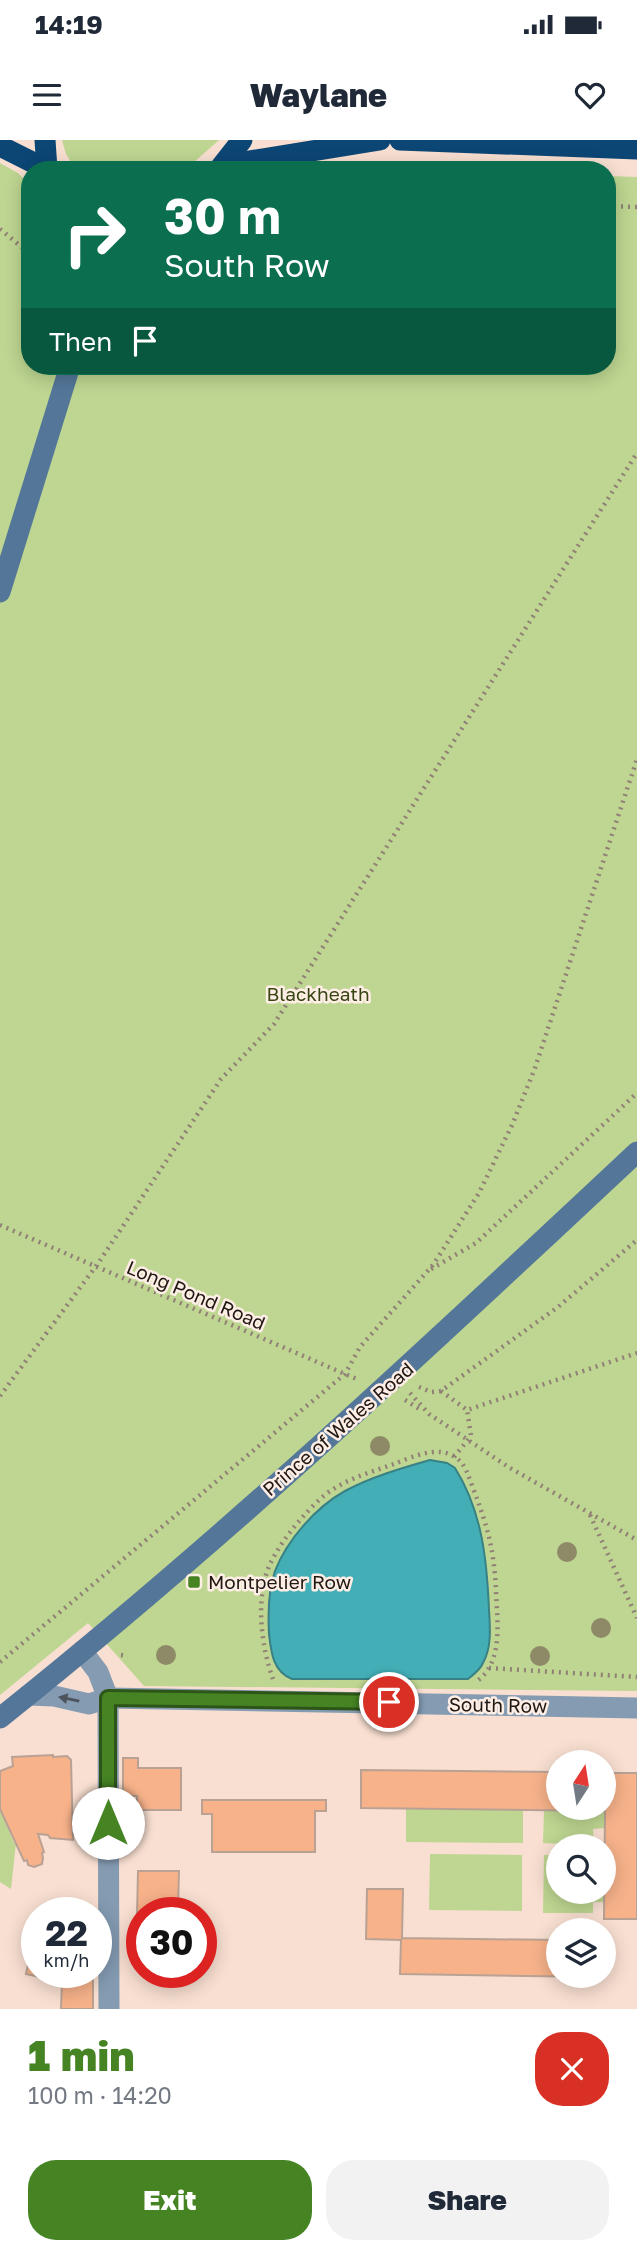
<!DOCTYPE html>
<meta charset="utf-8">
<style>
body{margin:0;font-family:"Golos Text",sans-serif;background:#f2f2f3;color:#1f2937;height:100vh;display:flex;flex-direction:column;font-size:26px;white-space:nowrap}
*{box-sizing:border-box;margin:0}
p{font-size:23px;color:#747a83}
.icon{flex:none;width:38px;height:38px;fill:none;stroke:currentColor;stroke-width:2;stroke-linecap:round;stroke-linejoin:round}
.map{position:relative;height:1869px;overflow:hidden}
.drawer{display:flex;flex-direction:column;background:#fff;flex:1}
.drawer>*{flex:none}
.banner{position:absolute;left:21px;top:21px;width:595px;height:214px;border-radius:28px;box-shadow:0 4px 18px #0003;background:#0b6e4f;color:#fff;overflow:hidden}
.needle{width:46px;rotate:12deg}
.buttons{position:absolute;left:546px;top:1610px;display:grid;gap:14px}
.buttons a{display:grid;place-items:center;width:70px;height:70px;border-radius:50%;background:#fff;box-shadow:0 4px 18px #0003;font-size:35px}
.speed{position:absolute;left:21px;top:1757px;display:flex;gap:14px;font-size:35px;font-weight:700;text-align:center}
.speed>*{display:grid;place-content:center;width:91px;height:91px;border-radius:50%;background:#fff;box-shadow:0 4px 18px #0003;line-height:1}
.speed small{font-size:18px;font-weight:400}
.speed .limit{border:10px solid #d22;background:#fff;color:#111}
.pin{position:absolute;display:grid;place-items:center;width:60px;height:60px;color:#fff;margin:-30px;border:4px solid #fff;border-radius:50%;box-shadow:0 2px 7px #0007}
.me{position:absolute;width:77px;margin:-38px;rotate:0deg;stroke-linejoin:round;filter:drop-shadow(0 0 5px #0008)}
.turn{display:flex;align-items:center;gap:24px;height:147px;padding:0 28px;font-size:32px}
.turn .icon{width:91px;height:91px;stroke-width:2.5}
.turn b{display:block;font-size:49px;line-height:60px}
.then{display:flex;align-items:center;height:66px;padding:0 28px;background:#0003;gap:14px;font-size:26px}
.round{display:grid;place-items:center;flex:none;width:74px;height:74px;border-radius:28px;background:#f2f2f3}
.summary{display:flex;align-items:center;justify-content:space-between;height:119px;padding:0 28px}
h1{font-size:42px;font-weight:800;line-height:52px;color:#458323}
.primary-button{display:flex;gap:14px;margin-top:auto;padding:14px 28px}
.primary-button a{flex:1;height:80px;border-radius:28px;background:#458323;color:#fff;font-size:28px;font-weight:800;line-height:80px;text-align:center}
.primary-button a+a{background:#f2f2f3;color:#1f2937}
.status{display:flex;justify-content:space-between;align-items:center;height:49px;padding:0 35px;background:#fff;direction:ltr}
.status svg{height:19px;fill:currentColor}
header{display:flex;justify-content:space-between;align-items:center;height:91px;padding:0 28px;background:#fff;font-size:32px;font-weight:800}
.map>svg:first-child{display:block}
.green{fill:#bed691}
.water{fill:#43aeb6;stroke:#388185;stroke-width:2}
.building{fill:#f7b28a;stroke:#b9a294;stroke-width:2}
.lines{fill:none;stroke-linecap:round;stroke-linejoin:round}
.path{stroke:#918076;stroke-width:4.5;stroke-dasharray:2 5;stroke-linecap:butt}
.street{stroke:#849bb2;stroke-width:21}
.secondary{stroke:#547799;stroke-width:21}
.highway{stroke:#0c4675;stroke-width:21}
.tree{fill:#8e8a68}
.oneway{fill:#4d535b}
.route-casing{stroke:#2d5517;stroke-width:18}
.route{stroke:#458323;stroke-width:12}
.poi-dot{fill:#458323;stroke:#feeee6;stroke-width:2.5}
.labels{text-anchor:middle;stroke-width:5;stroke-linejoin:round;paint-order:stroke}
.park-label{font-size:19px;fill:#374512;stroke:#feeee6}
.street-label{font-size:19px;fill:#201813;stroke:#feeee6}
.poi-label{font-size:19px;fill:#201813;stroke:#feeee6;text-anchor:start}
</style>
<div class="status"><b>14:19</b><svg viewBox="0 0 49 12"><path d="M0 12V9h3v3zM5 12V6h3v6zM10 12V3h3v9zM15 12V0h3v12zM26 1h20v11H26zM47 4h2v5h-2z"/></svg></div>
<header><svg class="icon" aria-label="menu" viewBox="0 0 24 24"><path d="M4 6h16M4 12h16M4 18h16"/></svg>Waylane<svg class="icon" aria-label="heart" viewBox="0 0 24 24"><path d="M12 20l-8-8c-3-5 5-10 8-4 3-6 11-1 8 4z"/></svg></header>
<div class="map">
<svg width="637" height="1869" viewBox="0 0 637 1869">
<rect width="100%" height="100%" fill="#f8dfd1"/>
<!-- green -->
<g class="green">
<path d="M62,0H219L185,30H76L66,14Z"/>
<path d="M0,23L18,33L30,45V226H607V36L637,37V1551L144,1546L88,1483L0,1555Z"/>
<path d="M0,1669L14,1703H16L11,1749L0,1742Z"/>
<path d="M406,1669L523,1670V1703L406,1702Z"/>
<path d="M544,1670L605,1671V1688L593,1689L594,1703L605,1704L604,1720V1706H564L563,1704L543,1703Z"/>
<path d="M430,1714L522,1715V1771L429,1770Z"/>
<path d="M544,1715H555V1720L558,1721V1752H604V1731V1762H593V1773H543Z"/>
</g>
<!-- water -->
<path class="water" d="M430,1320L447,1323L455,1328C482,1371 487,1420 489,1470C490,1487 492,1507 483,1523C480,1530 474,1534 468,1539H292C273,1532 271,1512 269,1494C268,1475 268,1450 275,1431C287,1400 316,1367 345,1351C371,1337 402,1328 430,1320Z"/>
<!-- building -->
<g class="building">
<path d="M53,1615V1617L67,1616L71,1620L73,1700L50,1698L48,1695L38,1694L44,1712L42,1713L43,1718L42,1724L34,1727L28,1725L27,1720L24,1721L0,1669V1631L13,1626L12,1617Z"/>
<path d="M123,1618H138V1628H181V1670H137V1656H123Z"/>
<path d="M361,1630L558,1632V1668H604V1633H637V1779H604L605,1671L361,1668Z"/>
<path d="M202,1660H326V1671H315V1712H212V1674H202Z"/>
<path d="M138,1731H179L178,1769H164V1773H142V1775H137Z"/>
<path d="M367,1749H403L402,1798L558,1800V1836L596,1837L400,1834L401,1800L366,1799Z"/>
<rect x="45" y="1768" width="24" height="5"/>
<path d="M31,1811L37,1813V1832H93V1869H61L62,1842L26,1834Z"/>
</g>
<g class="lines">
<!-- path -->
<g class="path">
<path d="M607,66L637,67"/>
<path d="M0,89L30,114"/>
<path d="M0,1085L359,1240"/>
<path d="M431,1129L476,1103L637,953"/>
<path d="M419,1247L431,1252L441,1251L558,1167L637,1100"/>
<path d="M441,1251L467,1270"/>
<path d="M410,1253L429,1274L510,1328L637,1400"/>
<path d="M0,1256L99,1122L221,939L274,884L637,313"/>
<path d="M405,1260L421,1270"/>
<path d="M454,1317L471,1296L467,1270L637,1213"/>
<path d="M590,1375L637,1478"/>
<path d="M121,1515L128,1516"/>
<path d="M0,1522L345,1234L360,1207L433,1125L479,1053L513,983L535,928L637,619"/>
<path d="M489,1528L637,1537"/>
<path d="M273,1539C261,1506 255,1457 270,1424C278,1408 288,1394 300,1380C310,1369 321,1356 335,1348C353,1337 374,1331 394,1324C412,1317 437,1305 455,1317C466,1324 468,1336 473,1348C488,1388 494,1409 496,1451C497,1480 504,1522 477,1541"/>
</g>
<!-- street -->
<g class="street">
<path d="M82,1511L98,1532L108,1558L109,1869"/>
<path d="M29,1555L54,1556L89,1564L108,1558L637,1568"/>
</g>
<!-- secondary -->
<g class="secondary">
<path d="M0,452L70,226"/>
<path d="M0,1578C222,1401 430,1206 637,1012"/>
</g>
<!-- highway -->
<g class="highway">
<path d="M45,0L47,29"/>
<path d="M400,0L637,9"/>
<path d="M0,6L48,30"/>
<path d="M225,25L380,0"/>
<path d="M220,28L242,0"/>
</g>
</g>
<!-- trees -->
<g class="tree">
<circle cx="380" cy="1306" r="10"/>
<circle cx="567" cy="1412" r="10"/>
<circle cx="601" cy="1488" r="10"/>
<circle cx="166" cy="1515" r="10"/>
<circle cx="540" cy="1516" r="10"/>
</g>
<!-- one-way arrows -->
<defs><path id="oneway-solid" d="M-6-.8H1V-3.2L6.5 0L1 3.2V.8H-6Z" transform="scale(1.75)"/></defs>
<use class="oneway" href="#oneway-solid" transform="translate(69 1559) rotate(-168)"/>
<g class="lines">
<!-- route casing -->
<g class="route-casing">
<path id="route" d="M108,1683V1558L389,1562"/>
</g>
<!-- route -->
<use href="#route" class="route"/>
</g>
<!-- markers -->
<rect class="poi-dot" x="187" y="1435" width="14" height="14" rx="3.5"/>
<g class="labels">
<!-- park labels -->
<g class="park-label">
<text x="318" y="861">Blackheath</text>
</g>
<!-- street labels -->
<g class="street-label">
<text transform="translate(196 1155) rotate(23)" y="7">Long Pond Road</text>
<text transform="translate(338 1289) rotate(-41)" y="7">Prince of Wales Road</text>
<text transform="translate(498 1565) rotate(1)" y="7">South Row</text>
</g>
<!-- poi labels -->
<g class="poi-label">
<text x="208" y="1449">Montpelier Row</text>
</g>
</g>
</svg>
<div class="buttons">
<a><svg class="needle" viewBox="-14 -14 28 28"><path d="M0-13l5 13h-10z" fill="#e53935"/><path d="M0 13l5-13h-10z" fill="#747a83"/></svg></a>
<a><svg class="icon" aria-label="search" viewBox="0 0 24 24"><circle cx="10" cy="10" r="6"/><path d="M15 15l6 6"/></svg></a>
<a><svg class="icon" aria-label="layers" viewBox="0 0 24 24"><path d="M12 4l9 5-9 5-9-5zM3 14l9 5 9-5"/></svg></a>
</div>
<div class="speed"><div>22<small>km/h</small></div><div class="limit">30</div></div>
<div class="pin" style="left:389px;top:1562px;background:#d93025"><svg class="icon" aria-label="arrive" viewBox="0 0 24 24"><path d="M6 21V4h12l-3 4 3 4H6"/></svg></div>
<svg class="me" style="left:108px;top:1683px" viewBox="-20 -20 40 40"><circle r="19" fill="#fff"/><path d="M0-13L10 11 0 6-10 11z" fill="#458323"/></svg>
<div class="banner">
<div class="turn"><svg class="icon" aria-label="right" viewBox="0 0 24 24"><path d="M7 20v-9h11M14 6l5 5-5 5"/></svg><div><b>30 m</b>South Row</div></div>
<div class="then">Then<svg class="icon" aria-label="arrive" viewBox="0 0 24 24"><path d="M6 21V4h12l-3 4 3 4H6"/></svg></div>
</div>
</div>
<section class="drawer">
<div class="summary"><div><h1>1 min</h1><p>100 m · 14:20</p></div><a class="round" style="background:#d93025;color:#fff"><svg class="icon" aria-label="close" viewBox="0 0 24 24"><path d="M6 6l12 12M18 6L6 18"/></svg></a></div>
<div class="primary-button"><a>Exit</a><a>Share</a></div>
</section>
